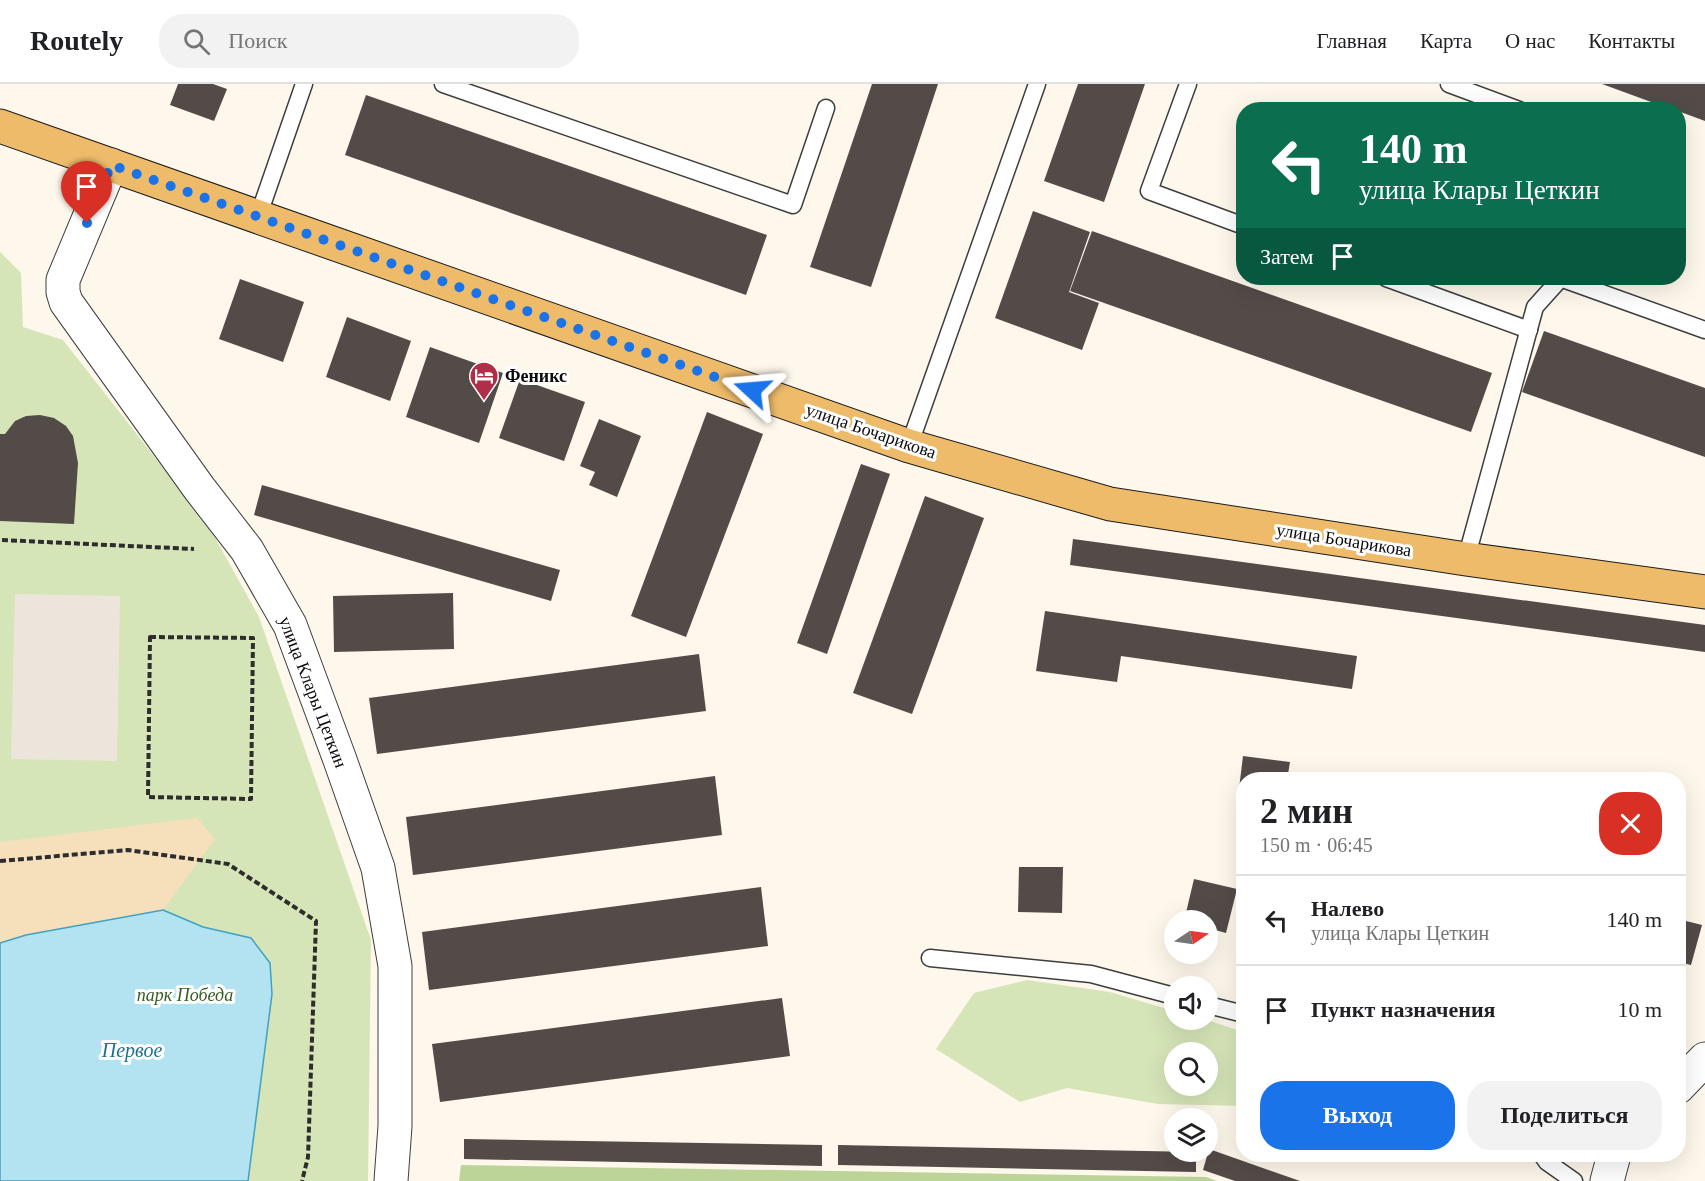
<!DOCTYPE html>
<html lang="ru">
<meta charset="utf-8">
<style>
body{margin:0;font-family:"Times New Roman",serif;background:#f2f2f2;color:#202124;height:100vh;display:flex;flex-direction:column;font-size:22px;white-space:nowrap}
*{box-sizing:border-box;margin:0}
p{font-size:20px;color:#757577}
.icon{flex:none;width:33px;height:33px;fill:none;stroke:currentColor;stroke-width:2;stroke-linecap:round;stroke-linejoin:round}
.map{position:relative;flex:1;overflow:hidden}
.details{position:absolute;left:1236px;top:688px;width:450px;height:390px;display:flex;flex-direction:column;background:#fff;border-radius:24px;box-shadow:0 6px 24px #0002}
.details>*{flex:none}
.hud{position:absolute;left:1236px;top:18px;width:450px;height:183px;border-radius:24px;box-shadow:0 6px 24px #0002;background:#0b6e4f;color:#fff;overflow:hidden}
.needle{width:39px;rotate:77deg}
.fabs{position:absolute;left:1164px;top:826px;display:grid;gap:12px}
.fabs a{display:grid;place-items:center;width:54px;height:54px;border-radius:50%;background:#fff;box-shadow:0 6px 24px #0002;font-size:30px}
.pin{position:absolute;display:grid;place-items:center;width:51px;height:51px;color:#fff;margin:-62px -26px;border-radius:50% 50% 50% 0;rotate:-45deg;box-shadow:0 0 6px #0007}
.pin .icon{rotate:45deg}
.me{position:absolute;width:66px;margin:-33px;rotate:289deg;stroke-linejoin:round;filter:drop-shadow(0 0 4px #0008)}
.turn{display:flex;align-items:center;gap:21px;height:126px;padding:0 24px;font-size:27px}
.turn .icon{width:78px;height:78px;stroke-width:2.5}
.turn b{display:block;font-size:42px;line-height:51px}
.then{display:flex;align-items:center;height:57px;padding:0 24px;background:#0003;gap:12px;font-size:22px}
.round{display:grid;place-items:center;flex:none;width:63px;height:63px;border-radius:24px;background:#f2f2f2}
.headline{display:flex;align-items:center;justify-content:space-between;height:102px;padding:0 24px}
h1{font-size:36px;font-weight:700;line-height:45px}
.action{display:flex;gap:12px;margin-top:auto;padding:12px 24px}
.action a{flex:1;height:69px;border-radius:24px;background:#1a73e8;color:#fff;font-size:24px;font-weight:700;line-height:69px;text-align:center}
.action a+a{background:#f2f2f2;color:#202124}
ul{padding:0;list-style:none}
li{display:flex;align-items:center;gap:18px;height:90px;padding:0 24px;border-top:2px solid #e0e0e0}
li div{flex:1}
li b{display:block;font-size:22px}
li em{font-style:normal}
header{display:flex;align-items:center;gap:36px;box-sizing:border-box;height:84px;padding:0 30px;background:#fff;border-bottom:2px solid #e0e0e0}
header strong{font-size:28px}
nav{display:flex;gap:33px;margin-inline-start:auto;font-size:21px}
.search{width:420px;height:54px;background:#f2f2f2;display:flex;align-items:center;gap:15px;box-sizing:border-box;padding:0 21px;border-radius:24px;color:#757577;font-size:22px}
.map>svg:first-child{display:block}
.green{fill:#d6e5b8;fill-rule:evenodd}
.forest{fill:#bcd498}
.sand{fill:#f6e0bb}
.plaza{fill:#ece5db}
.water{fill:#b3e3f1;stroke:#40a1c3;stroke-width:1.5}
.building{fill:#534b48}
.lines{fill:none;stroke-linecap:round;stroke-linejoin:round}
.lane-casing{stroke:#3e3e3e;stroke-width:19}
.street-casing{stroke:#3e3e3e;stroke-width:35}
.primary-casing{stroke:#1c1c1c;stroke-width:35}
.path{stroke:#2d2d2d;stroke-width:4;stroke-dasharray:6 3;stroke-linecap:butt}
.lane{stroke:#fff;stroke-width:16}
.street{stroke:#fff;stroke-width:33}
.primary{stroke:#eebb6a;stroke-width:33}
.route{stroke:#1a73e8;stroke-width:10;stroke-dasharray:0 18}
.labels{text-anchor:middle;stroke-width:6;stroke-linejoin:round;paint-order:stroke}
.poi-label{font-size:18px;font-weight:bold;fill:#0b0b0b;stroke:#fff;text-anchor:start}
.street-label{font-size:18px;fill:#0b0b0b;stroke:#fff}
.park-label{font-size:18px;font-style:italic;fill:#365d21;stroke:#fff}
.water-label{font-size:20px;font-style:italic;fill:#1e7193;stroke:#fff}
</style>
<header>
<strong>Routely</strong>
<div class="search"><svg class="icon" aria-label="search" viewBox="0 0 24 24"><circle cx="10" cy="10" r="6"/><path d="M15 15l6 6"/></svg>Поиск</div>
<nav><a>Главная</a><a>Карта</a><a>О нас</a><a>Контакты</a></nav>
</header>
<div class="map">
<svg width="1705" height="1097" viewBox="0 0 1705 1097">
<rect width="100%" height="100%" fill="#fef7eb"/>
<!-- green -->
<g class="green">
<path d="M0,168L21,189L23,243L63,256L208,441L259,533L371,856L368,1097H0Z"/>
<path d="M1027,896L1110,908L1174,927V936H1207L1243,948V1022L1158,1020L1067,1004L1020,1018L936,965L974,909ZM1174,969H1208V1002H1174Z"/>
</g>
<!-- forest -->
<path class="forest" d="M461,1081L1206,1093L1217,1097H459Z"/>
<!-- sand -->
<path class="sand" d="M197,734L215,755L163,826L26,851L0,859V758Z"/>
<!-- plaza -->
<path class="plaza" d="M15,510L120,512L117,677L11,675Z"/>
<!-- water -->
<path class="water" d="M163,826L203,843L251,854L270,879L272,910L248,1097H0V859L26,851Z"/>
<!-- building -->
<g class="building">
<path d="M178,0H213L227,5L214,37L170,21Z"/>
<path d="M872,0H938L871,203L810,183Z"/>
<path d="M1078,0H1145L1104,118L1044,97Z"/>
<path d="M1602,0H1705V37L1678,27V26H1673Z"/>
<path d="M366,11L767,151L746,211L345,71Z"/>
<path d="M1033,127L1090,148L1069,208L1099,219L1082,266L995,234Z"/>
<path d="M1092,147L1492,289L1471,348L1070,207Z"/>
<path d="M240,195L304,218L283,278L219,255Z"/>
<path d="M347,233L411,257L390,317L326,293Z"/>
<path d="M1544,247L1705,304V373L1522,308Z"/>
<path d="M430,263L503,289L479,359L406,333Z"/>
<path d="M520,295L585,318L564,377L499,354Z"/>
<path d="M707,328L763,350L686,553L631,532Z"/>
<path d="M40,331L54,334L66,342L73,352L78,379L74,440L0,437V350H5L15,337L26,332Z"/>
<path d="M599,335L641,352L617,413L589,401L595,388L580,382Z"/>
<path d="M861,380L890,390L827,570L797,559Z"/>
<path d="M262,401L560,486L551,517L254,431Z"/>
<path d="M925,412L984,434L912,630L853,609Z"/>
<path d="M1073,455L1705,541V568L1070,481Z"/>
<path d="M453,509L454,565L334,568L333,512Z"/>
<path d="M1045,527L1357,572L1352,605L1121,572L1117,598L1036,587Z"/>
<path d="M699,570L706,627L377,670L369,614Z"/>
<path d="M1243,672L1290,678L1287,696H1244V714L1238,713Z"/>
<path d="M715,692L722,751L413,791L406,733Z"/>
<path d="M1019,783H1063L1062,829L1018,828Z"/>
<path d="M1194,795L1237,805L1226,849L1208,844V837H1184Z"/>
<path d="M761,803L768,862L429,906L422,848Z"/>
<path d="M1678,835L1702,841L1691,881L1678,878Z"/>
<path d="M782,914L790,972L440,1018L432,960Z"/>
<path d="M464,1055L822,1061V1082L464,1075Z"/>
<path d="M838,1061L1196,1068V1088L838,1081Z"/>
<path d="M1209,1065L1300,1097H1235L1203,1086Z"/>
</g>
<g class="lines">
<!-- lane casing -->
<g class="lane-casing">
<g id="lane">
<path d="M443,0L793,121L826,24"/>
<path d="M1188,0L1149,107L1244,142"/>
<path d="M1449,0L1519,26"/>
<path d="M258,133L304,0"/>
<path d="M1386,194L1529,246"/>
<path d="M1560,194L1705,246"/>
<path d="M909,362L1037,0"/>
<path d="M1466,475L1535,223L1561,194"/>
<path d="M930,874L1091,890L1174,912"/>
<path d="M1208,921L1244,930"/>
<path d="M1542,1071L1547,1078L1574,1097"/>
</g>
</g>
<!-- street casing -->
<g class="street-casing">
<g id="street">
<path d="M111,81L63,196V208L66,218L199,404L247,466L290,541L340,676L378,784L395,882V1042L391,1097"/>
<path d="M1678,1003L1705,975"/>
<path d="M1607,1097L1614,1071"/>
</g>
</g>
<!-- primary casing -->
<g class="primary-casing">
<path id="primary" d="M0,42L909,362L1110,420L1466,475L1705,508"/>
</g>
<!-- path -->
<g class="path">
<path d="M2,456L194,465"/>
<path d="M150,553L253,554L251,715L148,713Z"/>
<path d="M0,777L128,766L228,780L316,837L308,1073L302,1097"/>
</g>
<!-- lane -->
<use href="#lane" class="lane"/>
<!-- street -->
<use href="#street" class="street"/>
<!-- primary -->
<use href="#primary" class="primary"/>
</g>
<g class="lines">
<!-- route -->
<path class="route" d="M87,139L111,81L752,306"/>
</g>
<!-- icons -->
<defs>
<g id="hotel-pin" transform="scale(1.5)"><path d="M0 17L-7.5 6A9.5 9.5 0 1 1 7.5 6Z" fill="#b02e47" stroke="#fff"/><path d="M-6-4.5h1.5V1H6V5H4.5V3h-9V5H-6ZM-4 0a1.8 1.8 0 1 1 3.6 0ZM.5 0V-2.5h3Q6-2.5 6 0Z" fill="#fff"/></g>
</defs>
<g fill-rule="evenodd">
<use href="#hotel-pin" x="484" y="292"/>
</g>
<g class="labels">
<!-- poi labels -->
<g class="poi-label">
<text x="505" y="298">Феникс</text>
</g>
<!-- street labels -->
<g class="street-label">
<text transform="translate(871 347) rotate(19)" y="6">улица Бочарикова</text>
<text transform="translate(1344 456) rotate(9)" y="6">улица Бочарикова</text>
<text transform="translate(313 608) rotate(69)" y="6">улица Клары Цеткин</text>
</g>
<!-- park labels -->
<g class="park-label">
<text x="185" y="917">парк Победa</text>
</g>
<!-- water labels -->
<g class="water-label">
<text x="132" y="973">Первое</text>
</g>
</g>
</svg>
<div class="fabs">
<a><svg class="needle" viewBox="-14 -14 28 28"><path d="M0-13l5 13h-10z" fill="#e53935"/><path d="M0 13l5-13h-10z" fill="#757577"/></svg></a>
<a><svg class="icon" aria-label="sound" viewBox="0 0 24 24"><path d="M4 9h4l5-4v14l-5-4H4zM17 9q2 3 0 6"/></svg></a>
<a><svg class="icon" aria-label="search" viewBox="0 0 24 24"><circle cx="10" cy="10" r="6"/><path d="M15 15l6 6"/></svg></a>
<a><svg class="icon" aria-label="layers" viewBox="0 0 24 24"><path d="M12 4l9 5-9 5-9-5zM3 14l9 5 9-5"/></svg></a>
</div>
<div class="pin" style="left:87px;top:139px;background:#d93025"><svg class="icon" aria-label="arrive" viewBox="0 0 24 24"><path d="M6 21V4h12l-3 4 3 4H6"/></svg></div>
<svg class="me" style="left:752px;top:306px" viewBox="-20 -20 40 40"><path d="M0-17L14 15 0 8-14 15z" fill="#1a73e8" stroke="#fff" stroke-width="4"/></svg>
<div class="hud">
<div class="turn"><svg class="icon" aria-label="left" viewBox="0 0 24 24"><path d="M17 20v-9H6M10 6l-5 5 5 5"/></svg><div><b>140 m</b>улица Клары Цеткин</div></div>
<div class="then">Затем<svg class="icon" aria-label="arrive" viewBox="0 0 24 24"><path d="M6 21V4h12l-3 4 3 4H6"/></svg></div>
</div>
<section class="details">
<div class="headline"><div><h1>2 мин</h1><p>150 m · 06:45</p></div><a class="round" style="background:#d93025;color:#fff"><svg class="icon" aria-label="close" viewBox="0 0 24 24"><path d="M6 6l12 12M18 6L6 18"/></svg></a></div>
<ul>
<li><svg class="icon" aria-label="left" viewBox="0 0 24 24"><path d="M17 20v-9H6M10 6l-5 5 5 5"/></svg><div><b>Налево</b><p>улица Клары Цеткин</p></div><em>140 m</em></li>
<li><svg class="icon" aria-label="arrive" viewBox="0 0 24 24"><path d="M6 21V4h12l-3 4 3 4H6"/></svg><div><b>Пункт назначения</b></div><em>10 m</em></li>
</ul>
<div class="action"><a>Выход</a><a>Поделиться</a></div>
</section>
</div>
